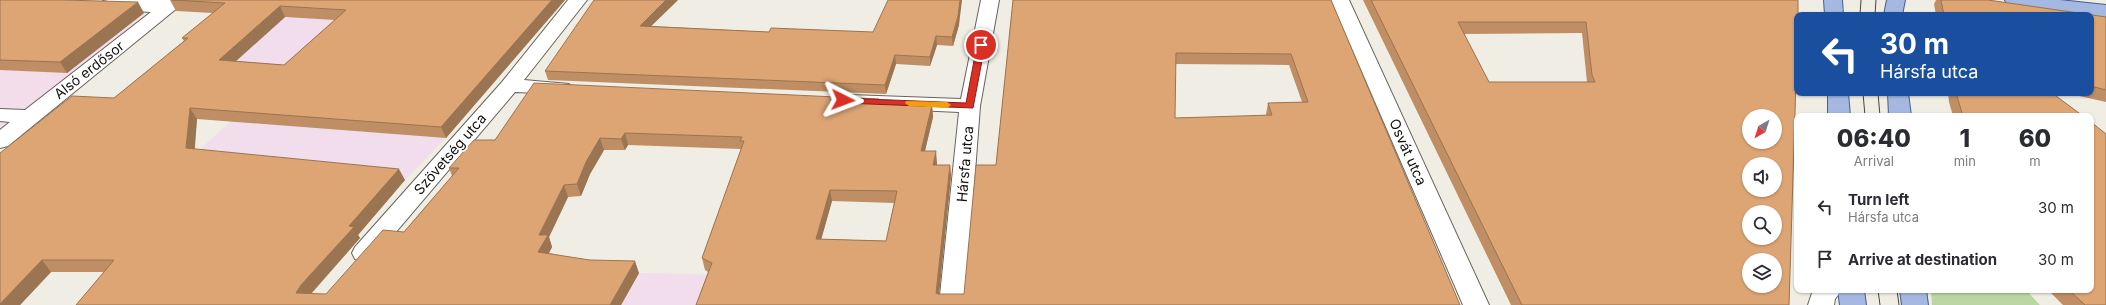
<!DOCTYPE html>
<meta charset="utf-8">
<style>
body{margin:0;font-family:Inter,sans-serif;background:#f2f2f3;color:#2b2b33;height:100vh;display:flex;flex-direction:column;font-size:15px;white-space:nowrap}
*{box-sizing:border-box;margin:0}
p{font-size:13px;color:#7c7c81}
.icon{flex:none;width:22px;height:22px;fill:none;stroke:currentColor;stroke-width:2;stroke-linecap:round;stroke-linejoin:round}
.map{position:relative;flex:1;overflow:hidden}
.sheet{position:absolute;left:1794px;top:113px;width:300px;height:180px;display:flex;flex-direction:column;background:#fff;border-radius:8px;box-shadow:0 1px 3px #0004}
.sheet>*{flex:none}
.hud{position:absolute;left:1794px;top:12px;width:300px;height:84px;border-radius:8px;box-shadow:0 1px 3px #0004;background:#1a4fa0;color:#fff;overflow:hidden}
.needle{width:26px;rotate:219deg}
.tools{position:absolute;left:1742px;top:109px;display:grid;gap:8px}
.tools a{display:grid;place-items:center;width:40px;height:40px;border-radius:50%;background:#fff;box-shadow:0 1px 3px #0004;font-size:20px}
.pin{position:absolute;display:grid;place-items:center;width:34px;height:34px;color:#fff;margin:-17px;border:2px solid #fff;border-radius:50%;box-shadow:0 1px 4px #0007}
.me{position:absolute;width:44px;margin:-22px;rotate:93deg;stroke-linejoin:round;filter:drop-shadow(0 0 3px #0008)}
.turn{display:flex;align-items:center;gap:14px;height:84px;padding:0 20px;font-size:18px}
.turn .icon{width:52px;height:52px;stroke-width:2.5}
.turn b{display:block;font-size:28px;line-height:34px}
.eta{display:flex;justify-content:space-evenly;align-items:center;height:68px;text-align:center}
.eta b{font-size:24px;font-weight:800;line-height:28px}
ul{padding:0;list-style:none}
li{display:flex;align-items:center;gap:12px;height:52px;padding:0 20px}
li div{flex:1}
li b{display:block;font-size:15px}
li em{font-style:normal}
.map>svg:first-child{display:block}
.education{fill:#f1ddec}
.medical{fill:#f3ddea}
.green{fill:#bbd6a3}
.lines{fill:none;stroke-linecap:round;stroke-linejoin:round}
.minor-casing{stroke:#66645b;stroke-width:2}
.major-casing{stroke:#495e89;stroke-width:2}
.minor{fill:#fff;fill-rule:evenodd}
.major{fill:#a4b8e1;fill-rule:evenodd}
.tram{stroke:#45443f;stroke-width:1}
.wall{fill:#bf8e64;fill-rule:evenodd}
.shaded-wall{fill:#9b7451}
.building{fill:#dea574;stroke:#9b7451;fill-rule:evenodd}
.route{fill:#d93025;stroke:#8d1f18}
.slow{fill:#f59e0b}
.labels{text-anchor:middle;stroke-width:3.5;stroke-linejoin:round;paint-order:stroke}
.street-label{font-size:14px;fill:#100f0c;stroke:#fff}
</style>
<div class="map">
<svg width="2106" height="305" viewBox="0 0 2106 305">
<rect width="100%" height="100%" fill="#f0eee4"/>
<!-- education -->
<g class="education">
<path d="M234,14L538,32L446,138L405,180L188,160L236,117Z"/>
<path d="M609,272L753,276L743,305H581Z"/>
</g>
<!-- medical -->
<path class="medical" d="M0,10L147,14L0,130Z"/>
<!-- green -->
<path class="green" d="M1931,290H2026L2040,305H1932Z"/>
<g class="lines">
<!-- minor casing -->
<g class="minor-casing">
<g id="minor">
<path d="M108,0H187L8,146L0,148V130L10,122L0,121V109L25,110L151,12L103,9L101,5L103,1Z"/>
<path d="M568,0H587L524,80L569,84L572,88L569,92L562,94L515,92L373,259L364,261L355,259L352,253L355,247L502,82Z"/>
<path d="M981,0H999L980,106L965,305H939L959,112L850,107L843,105L840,101L843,97L850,95L961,99Z"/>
<path d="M1331,0H1349L1489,305H1463Z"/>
<path d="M1813,290H1842L1835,299L1834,305H1808Z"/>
</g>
</g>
<!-- major casing -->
<g class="major-casing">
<g id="major">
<path d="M1824,0H1842L1843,15H1825Z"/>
<path d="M1887,0H1905L1902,15H1884Z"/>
<path d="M2005,0H2060L2106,5V17L2014,6L2007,4Z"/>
<path d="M1828,93H1848L1850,116H1828Z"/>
<path d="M1888,93H1908L1911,116H1889Z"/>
<path d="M1838,290H1864L1866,305H1840Z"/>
<path d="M1900,290H1926L1928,305H1902Z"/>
</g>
</g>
<!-- minor -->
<use href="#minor" class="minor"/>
<!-- major -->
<use href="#major" class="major"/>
<!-- tram -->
<g class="tram">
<path d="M1860,15L1861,0"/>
<path d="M1875,15L1876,0"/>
<path d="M1863,93L1865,116"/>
<path d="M1878,93L1880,116"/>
<path d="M1878,290L1880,305"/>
<path d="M1897,290L1899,305"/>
</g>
</g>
<!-- wall -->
<g class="wall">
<path d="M0,0L144,13L67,73L0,70Z"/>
<path d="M170,0H565L446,138L197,119L194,149L405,180L358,235L360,238L311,294H326L404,232L452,176L449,168L495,140L879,99L880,104L932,105L933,117L925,151L937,163V165H950L951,176L939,294H964L996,165L1013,0H1331L1460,305H696L708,272L705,270L702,258L741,149L628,145L625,150H604L590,174L581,196L568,197L549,237L552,247L549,253L639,273L621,305H76L104,272H51L20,305H0L114,98L184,41L182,38L213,13L176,11ZM285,17L335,20L284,65L236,61ZM1175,64L1289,65L1302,102L1268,103L1266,114L1267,116L1175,118ZM832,201L894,203L886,241L821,239Z"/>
<path d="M678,0L651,26L769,32H873L959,25L953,46L937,45L930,66L896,64L886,94L548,80L545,71Z"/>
<path d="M1363,0H1798L1789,305H1511ZM1582,33L1587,82H1489L1464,34Z"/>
<path d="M1936,0H1988L2106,17V102L2066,93H2091V15H1936L1934,4Z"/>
<path d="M1948,93H2052L2083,116H1953L1949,102Z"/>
<path d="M2048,290H2091L2106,305H2063Z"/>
</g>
<!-- shaded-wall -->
<g class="shaded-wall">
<path d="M552,0H565L446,138L441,127Z"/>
<path d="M666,0H678L642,35L640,26Z"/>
<path d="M960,0H962L959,25L953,46L952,37Z"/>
<path d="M138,2L144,13L67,73L60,62Z"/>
<path d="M280,6L285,17L225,71L219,60Z"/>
<path d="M936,36L937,45L930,66V57Z"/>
<path d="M895,55L896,64L886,94L885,85Z"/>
<path d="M932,105L933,117L922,163L921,151Z"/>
<path d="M190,108L197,119L194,160L186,148Z"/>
<path d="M625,133L628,145L625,150L621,139Z"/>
<path d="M600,138L604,150L590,174L581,196L577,184L586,162Z"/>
<path d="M936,151L937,163L934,176L933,165Z"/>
<path d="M950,165L951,176L938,305L936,293Z"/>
<path d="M399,169L405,180L358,235L360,238L308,297L296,293L301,285L349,226Z"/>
<path d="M564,185L568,197L549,237L552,247L543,264L538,252L539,235Z"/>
<path d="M830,190L832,201L818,251L816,239Z"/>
<path d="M42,260L51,272L20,305H0V304Z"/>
<path d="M635,261L639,273L621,305H610Z"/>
</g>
<!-- building -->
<g class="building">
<path d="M0,0H62L138,2L60,62L0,60Z"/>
<path d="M172,0H552L441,127L190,108L186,148L399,169L349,226L354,227L301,285L296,293L326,294L383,230L404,232L459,168H449L474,140H495L534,83L879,99L877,104L932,105L921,151H936L933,165H950L936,293L938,294H964L976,165H996L1013,0H1331L1460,305H696L712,263L702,258L744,141H740L742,137L625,133L621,139L600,138L586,162L577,184L564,185L539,235H548L538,252L590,260L635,261L610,305H76L114,260H42L0,304V153L72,96L114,98L188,38H182L225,3ZM280,6L346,10L284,65L219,60ZM1176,53L1291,54L1308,102L1268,103L1272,115L1175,118ZM830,190L897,191L886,241L816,239Z"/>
<path d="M594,0H666L640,26L769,32L771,28L873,32L888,0H960L958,16L952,37L936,36L930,57L895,55L885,85L545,71Z"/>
<path d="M1371,0H1798V15H1797V49L1789,305H1522ZM1458,22H1586L1592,75L1595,82H1489ZM1749,116H1775V142H1749ZM1749,164H1775V190H1749ZM1749,212H1775V238H1749ZM1749,260H1775V286H1749Z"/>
<path d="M1941,0H1988L2106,17V90L2091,86V15H1944Z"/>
<path d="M1956,93H2052L2083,116H1963Z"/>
<path d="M2091,122L2106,134V305H2085L2069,290H2091Z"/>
</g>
<!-- route -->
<path class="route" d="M981,43L985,45L973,108L843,103L839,100L843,98L966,103L977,45Z"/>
<!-- slow -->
<path class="slow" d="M906,101L947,102L951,105L947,108L909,106L905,103Z"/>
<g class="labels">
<!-- street labels -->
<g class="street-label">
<text transform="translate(89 70) rotate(-38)" y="5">Alsó erdősor</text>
<text transform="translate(1408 152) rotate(66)" y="5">Osvát utca</text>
<text transform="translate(450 154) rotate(-49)" y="5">Szövetség utca</text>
<text transform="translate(965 164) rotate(-85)" y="5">Hársfa utca</text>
</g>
</g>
</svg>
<div class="tools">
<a><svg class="needle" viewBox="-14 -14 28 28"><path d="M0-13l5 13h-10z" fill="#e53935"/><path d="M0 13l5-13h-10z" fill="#7c7c81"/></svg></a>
<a><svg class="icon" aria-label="sound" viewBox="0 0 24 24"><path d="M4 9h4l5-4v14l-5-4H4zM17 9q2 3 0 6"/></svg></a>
<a><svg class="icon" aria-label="search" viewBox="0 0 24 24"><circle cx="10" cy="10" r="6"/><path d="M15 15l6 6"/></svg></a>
<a><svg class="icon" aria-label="layers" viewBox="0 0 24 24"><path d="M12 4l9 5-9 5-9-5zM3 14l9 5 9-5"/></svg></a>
</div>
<div class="pin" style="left:981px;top:45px;background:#d93025"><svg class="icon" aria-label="arrive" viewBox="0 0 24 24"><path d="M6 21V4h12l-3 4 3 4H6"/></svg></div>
<svg class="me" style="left:843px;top:100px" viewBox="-20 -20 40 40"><path d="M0-17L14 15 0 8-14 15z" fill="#d93025" stroke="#fff" stroke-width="4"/></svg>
<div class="hud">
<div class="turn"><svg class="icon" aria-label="left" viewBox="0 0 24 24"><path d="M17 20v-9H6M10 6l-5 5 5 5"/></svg><div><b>30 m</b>Hársfa utca</div></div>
</div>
<section class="sheet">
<div class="eta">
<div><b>06:40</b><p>Arrival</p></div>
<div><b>1</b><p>min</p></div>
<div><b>60</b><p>m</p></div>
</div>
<ul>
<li><svg class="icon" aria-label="left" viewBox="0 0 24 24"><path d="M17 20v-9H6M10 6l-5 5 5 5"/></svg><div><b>Turn left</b><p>Hársfa utca</p></div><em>30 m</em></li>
<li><svg class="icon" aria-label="arrive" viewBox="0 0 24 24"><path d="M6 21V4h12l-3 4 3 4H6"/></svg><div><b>Arrive at destination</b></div><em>30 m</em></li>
</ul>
</section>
</div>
